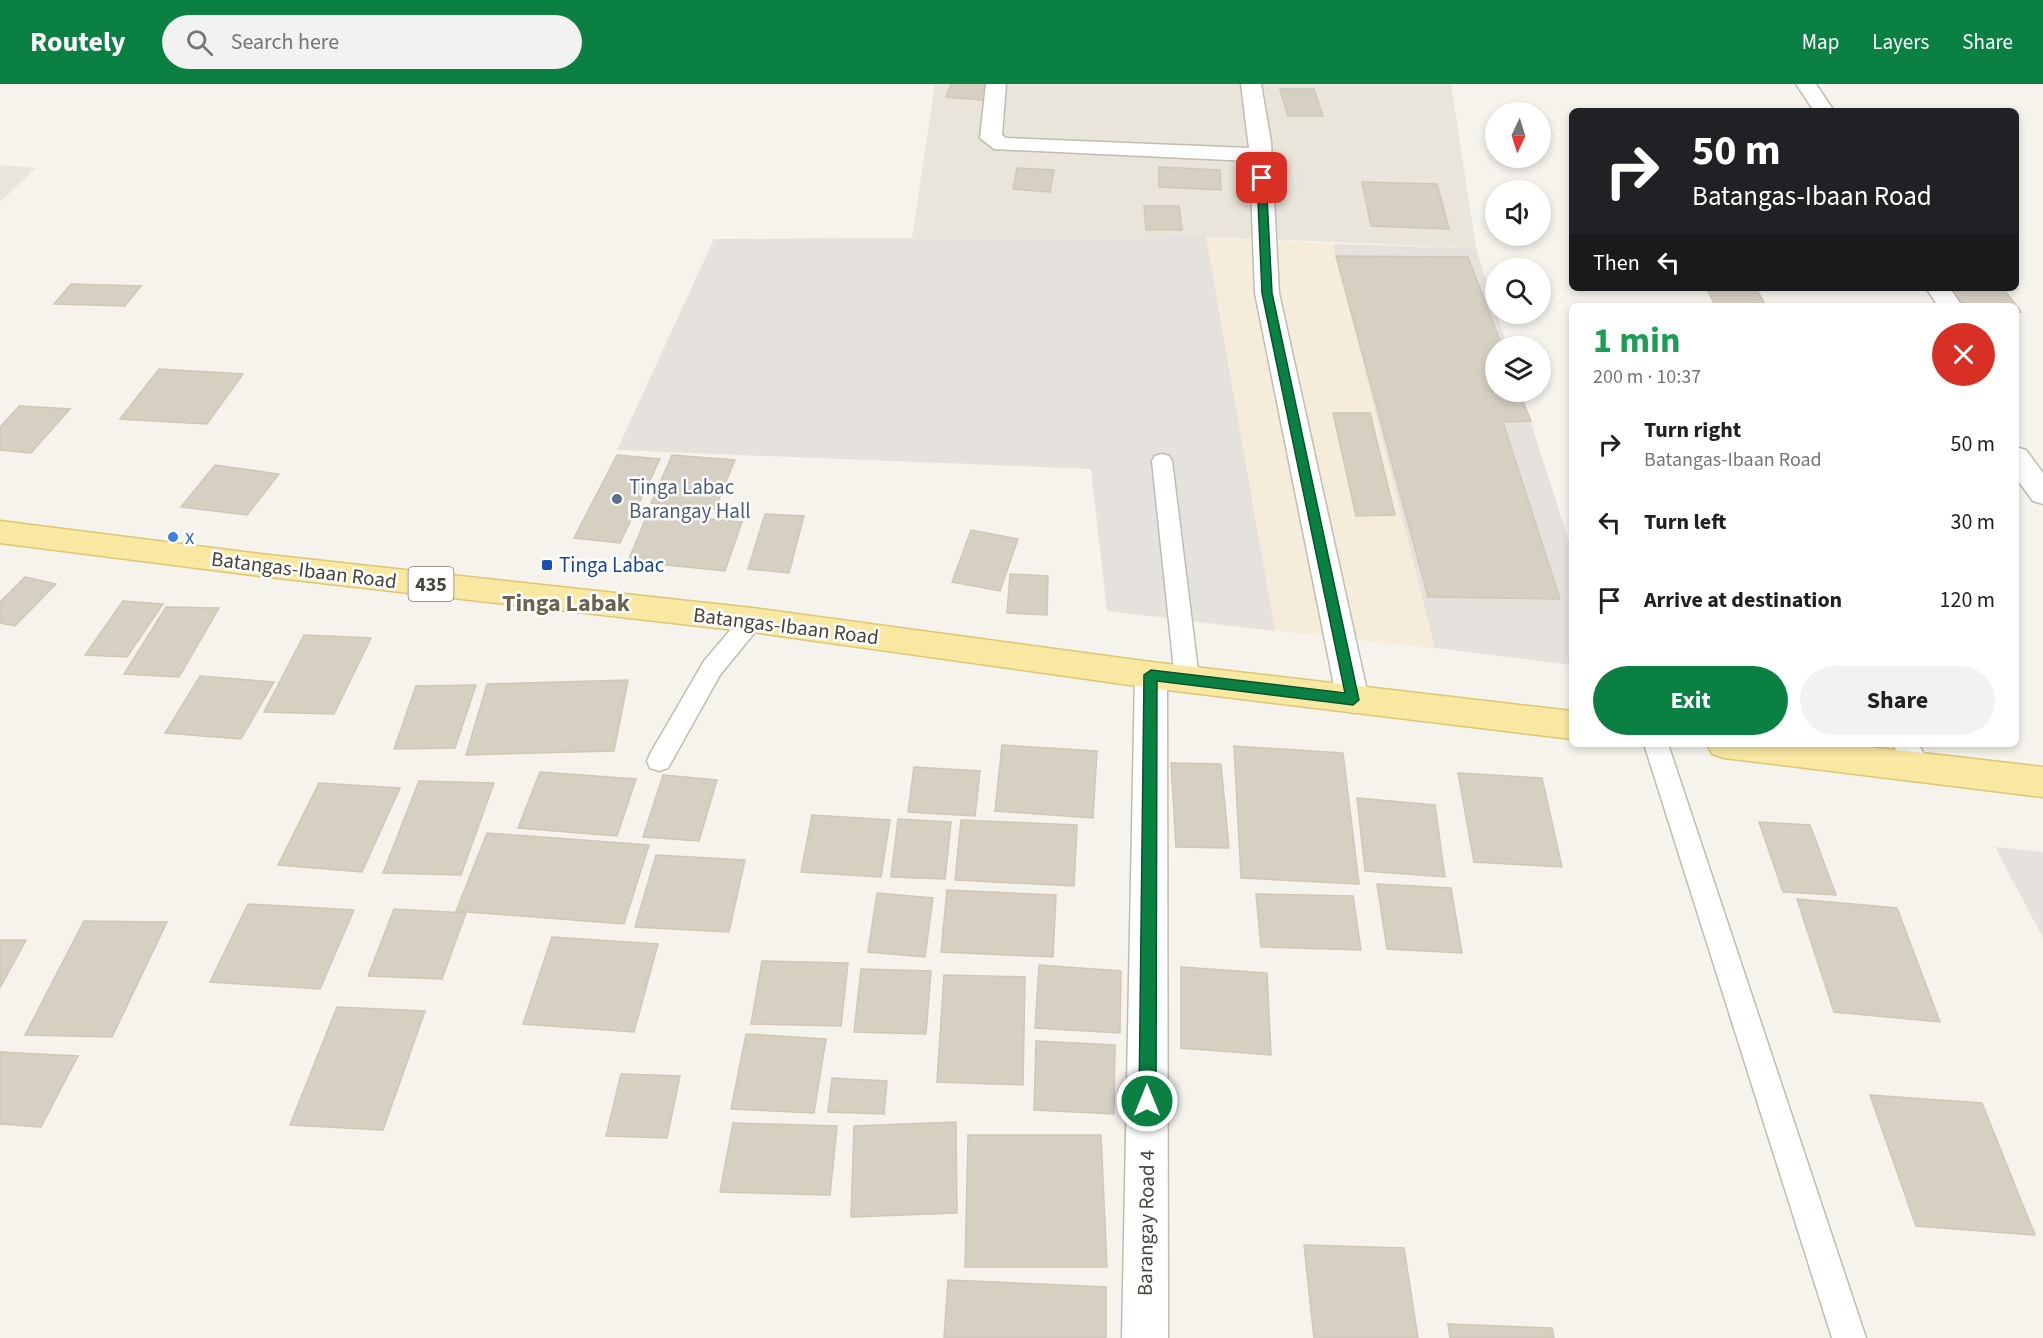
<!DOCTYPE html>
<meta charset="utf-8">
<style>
body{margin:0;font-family:"Source Sans 3",sans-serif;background:#f2f2f2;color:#202124;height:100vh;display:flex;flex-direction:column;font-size:22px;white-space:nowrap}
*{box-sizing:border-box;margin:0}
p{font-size:20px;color:#757577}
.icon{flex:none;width:33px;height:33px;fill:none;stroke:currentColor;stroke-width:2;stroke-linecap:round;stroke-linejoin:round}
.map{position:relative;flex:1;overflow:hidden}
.drawer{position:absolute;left:1569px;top:219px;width:450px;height:444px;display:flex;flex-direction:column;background:#fff;border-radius:9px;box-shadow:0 3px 9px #0003}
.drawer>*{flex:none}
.hud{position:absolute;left:1569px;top:24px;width:450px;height:183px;border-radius:9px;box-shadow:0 3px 9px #0003;background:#202124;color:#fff;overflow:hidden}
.needle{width:39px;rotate:184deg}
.fabs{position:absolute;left:1485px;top:18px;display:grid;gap:12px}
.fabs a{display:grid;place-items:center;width:66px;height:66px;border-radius:50%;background:#fff;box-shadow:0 3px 9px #0003;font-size:30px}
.pin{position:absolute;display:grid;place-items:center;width:51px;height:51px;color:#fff;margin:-26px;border-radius:12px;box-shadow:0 3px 9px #0006}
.me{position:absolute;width:66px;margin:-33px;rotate:0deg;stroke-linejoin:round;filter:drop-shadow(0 0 4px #0008)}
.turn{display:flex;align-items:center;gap:21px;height:126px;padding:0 24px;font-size:27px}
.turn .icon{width:78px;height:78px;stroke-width:2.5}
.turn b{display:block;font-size:42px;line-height:51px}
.then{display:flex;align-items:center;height:57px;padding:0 24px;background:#0003;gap:12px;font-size:22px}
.round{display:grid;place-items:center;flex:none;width:63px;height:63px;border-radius:32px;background:#f2f2f2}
.overview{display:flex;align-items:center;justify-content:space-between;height:102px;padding:0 24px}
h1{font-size:36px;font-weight:700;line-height:45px;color:#1e9e55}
.action{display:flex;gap:12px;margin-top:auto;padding:12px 24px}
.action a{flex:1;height:69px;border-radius:36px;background:#0b8043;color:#fff;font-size:24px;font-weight:700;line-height:69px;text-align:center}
.action a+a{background:#f2f2f2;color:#202124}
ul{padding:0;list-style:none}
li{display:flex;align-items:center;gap:18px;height:78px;padding:0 24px}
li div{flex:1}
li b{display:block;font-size:22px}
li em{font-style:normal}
header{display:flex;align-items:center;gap:36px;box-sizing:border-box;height:84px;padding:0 30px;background:#0b8043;color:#fff}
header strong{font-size:28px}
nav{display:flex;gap:33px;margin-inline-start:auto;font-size:21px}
.search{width:420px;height:54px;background:#f2f2f2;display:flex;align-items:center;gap:15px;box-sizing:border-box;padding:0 21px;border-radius:33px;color:#757577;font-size:22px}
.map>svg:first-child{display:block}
.residential{fill:#e9e5da}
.commercial{fill:#f5ecd9}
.industrial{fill:#e5e2dd}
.building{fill:#d6d0c2;stroke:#d0c8b5;stroke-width:1.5}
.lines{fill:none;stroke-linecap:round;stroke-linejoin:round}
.service-casing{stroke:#c0bcaf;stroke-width:3}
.minor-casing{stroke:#c0bcaf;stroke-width:3}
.primary-casing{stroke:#dec771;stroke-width:3}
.service{fill:#fff;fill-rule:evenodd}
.minor{fill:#fff;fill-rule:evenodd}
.primary{fill:#f8e8a2;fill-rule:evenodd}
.route{fill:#0b8043;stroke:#07532c;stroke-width:1.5}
.service-dot{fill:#5c6f8a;stroke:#fff;stroke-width:2}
.shop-dot{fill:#3f7fe0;stroke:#fff;stroke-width:2}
.transit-dot{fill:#1a4fb4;stroke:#fff;stroke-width:2}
.labels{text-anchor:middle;stroke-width:5;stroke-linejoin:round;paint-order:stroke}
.shield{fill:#fff;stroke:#807d75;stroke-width:1.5}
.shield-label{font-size:20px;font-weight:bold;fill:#49453a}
.service-label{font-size:21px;fill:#4e5e75;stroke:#fff;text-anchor:start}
.shop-label{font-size:21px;fill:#366cbe;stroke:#fff;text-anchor:start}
.transit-label{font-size:21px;fill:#164399;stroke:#fff;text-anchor:start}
.street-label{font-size:21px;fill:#49453a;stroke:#fff}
.quarter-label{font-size:24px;font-weight:bold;fill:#6b6352;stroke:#fff}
</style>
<header>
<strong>Routely</strong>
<div class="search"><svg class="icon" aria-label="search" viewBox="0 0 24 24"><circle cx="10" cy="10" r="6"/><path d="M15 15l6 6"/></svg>Search here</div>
<nav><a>Map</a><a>Layers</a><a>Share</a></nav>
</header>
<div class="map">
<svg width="2043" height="1254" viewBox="0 0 2043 1254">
<rect width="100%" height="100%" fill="#f5f3ec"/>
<!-- residential -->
<g class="residential">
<path d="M935,0H1451L1476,164L1206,153L912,154Z"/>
<path d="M0,81L36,84L0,118Z"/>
</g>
<!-- commercial -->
<path class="commercial" d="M1206,153L1333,160L1435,564L1275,547Z"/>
<!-- industrial -->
<g class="industrial">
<path d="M1206,153L1275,547L1107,527L1091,385L617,366L714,155Z"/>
<path d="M1333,160L1476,164L1507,262H1496V308H1521L1572,467V581L1435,564Z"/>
<path d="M1995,763L2043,768V854Z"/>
</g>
<!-- building -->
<g class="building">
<path d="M951,0H988L983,16L946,13Z"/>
<path d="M1280,5H1314L1323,32H1288Z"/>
<path d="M1159,83L1220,86L1221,106L1159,103Z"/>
<path d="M1017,84L1054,86L1050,108L1013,105Z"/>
<path d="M1362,98L1437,100L1449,145L1371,142Z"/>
<path d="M1144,122H1179L1182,146H1146Z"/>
<path d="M1336,172L1468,173L1502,262H1496V308H1519L1531,337L1503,338L1560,515L1428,513Z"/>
<path d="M71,200L141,202L125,222L54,220Z"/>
<path d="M1706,204H1756L1766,222H1716Z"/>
<path d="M1947,204H2003L2021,228H2016V222H1960Z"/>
<path d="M159,285L243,290L207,340L120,335Z"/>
<path d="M19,322L70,325L31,369L0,366V343Z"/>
<path d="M1333,329H1370L1395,431L1356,432Z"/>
<path d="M617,371L660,375L620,459L574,454Z"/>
<path d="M672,371L735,376L715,425L651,419Z"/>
<path d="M215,381L279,390L247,431L181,423Z"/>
<path d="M648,429L742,438L725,487L628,477Z"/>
<path d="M765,430L804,432L789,489L748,485Z"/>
<path d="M971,446L1018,455L1000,507L952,498Z"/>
<path d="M1010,490L1048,492L1047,531L1007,529Z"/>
<path d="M25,493L56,500L15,542L0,539V518Z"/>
<path d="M123,517L163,520L127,573L85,571Z"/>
<path d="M166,523L219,524L179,593L124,590Z"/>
<path d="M304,551L371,554L334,630L264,628Z"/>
<path d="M200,592L274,598L241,655L165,649Z"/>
<path d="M628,596L614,667L466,671L487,600Z"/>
<path d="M476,601L455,664L394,665L416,602Z"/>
<path d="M1002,661L1097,667L1093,734L995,727Z"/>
<path d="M1234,662L1343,669L1359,800L1241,794Z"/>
<path d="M1171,679L1221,680L1229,764L1176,763Z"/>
<path d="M914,683L980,687L975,732L908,728Z"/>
<path d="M540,688L636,695L617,752L518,744Z"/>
<path d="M1458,689L1542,694L1562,783L1474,778Z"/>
<path d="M663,691L717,696L699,757L643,753Z"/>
<path d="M419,697L494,699L461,791L383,789Z"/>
<path d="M319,699L400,704L362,788L278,781Z"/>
<path d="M1357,714L1435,721L1445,793L1365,787Z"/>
<path d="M812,731L890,736L881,793L801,788Z"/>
<path d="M898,735L951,738L945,795L891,793Z"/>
<path d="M961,736L1077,741L1074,802L955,796Z"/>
<path d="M1759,738L1810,741L1836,811L1783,808Z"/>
<path d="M487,749L649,761L624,840L456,827Z"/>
<path d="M656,771L745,776L729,848L635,843Z"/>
<path d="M1377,800L1451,804L1462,869L1387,865Z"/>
<path d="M947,806L1056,811L1053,873L941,868Z"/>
<path d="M877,809L933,814L925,873L868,868Z"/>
<path d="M1256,810L1353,812L1361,866L1261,863Z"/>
<path d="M1797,815L1897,824L1940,938L1834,928Z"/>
<path d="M248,820L354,826L320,905L210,898Z"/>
<path d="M394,825L466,829L442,895L368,892Z"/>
<path d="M84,837L167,838L112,953L25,951Z"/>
<path d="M552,853L658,860L634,948L523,940Z"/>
<path d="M0,856H26L0,904Z"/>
<path d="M762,877L848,879L841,942L751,940Z"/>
<path d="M1039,881L1121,887L1120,949L1035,944Z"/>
<path d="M1181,883L1267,889L1271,971L1181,964Z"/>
<path d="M861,885L931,887L926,950L854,948Z"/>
<path d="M944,891L1025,893L1023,1001L937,998Z"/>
<path d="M337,923L425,927L383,1046L290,1041Z"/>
<path d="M746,950L826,955L814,1029L731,1025Z"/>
<path d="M1036,957L1115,961L1114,1030L1034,1026Z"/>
<path d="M0,968L78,972L41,1043L0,1040Z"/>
<path d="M621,990L680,992L667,1054L606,1052Z"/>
<path d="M832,994L887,997L884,1030L828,1028Z"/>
<path d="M1870,1011L1982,1019L2035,1151L1916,1142Z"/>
<path d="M956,1038L957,1129L851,1133L854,1042Z"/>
<path d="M733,1039L837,1042L830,1111L720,1108Z"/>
<path d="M968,1051H1101L1107,1183H965Z"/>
<path d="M1304,1161L1404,1164L1418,1254H1314Z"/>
<path d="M948,1196L1106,1203V1254H944Z"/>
<path d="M1448,1240L1552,1244L1554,1254H1450Z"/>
</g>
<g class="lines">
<!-- service casing -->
<g class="service-casing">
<g id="service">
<path d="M1162,370L1169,372L1172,377L1199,595L1195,602L1187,604L1179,602L1175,595L1152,377L1155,372Z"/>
<path d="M752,527L760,530L763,536L760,542L720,591L668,684L659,687L650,684L647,677L650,670L704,577L744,530Z"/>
<path d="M1644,660H1668L1866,1254H1832Z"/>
<path d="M1893,660H1918L1933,685L1930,692C1910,700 1901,676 1893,660Z"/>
</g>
</g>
<!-- minor casing -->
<g class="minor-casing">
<g id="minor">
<path d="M986,0H1006L1002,51L1006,54L1249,64L1241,0H1261L1271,58L1279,209L1369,616L1365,625L1353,629L1341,625L1337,616L1255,209L1250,77L994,65L980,54Z"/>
<path d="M1796,0H1816L1834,27H1814Z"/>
<path d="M1926,204H1950L1962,222H1938Z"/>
<path d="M2016,363L2026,366L2043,389V420L2033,417L2016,394Z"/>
<path d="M1151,578L1162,582L1167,591L1168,1254H1122L1135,591L1140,582Z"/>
</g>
</g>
<!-- primary casing -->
<g class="primary-casing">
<g id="primary">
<path d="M0,437L260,470L752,524L1151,578L1572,627V655L1151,604L752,548L260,492L0,459Z"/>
<path d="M1707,660H1844L2043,683V713L1724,674L1712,670Z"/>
</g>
</g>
<!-- service -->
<use href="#service" class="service"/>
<!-- minor -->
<use href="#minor" class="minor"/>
<!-- primary -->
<use href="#primary" class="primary"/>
</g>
<!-- route -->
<path class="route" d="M1262,91L1266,94L1272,209L1359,616L1353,621L1157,597L1156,1017L1153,1023L1147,1026L1141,1023L1139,1017L1144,591L1151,586L1345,609L1262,209L1257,94Z"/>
<!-- markers -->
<circle class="service-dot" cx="617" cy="415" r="6"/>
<circle class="shop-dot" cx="173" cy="453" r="6"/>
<rect class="transit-dot" x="541" y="475" width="12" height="12" rx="3"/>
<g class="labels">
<!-- shield labels -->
<rect class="shield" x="408.5" y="483" width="45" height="34" rx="4.5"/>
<g class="shield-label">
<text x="431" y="507">435</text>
</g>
<!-- service labels -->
<g class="service-label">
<text x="629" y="410">Tinga Labac<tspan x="629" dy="24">Barangay Hall</tspan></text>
</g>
<!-- shop labels -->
<g class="shop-label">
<text x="185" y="460">x</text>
</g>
<!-- transit labels -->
<g class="transit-label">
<text x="559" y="488">Tinga Labac</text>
</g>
<!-- street labels -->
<g class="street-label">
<text transform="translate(304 486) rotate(7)" y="7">Batangas-Ibaan Road</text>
<text transform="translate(786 542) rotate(7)" y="7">Batangas-Ibaan Road</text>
<text transform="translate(1146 1139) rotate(-89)" y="7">Barangay Road 4</text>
</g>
<!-- quarter labels -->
<g class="quarter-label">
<text x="566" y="527">Tinga Labak</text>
</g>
</g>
</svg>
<div class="fabs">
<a><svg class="needle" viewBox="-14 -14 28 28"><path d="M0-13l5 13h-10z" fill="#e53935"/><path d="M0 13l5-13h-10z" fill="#757577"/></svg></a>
<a><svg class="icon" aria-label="sound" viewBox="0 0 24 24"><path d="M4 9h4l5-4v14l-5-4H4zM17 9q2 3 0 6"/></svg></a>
<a><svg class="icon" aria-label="search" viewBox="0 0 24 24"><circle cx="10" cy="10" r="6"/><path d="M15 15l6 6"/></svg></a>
<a><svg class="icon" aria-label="layers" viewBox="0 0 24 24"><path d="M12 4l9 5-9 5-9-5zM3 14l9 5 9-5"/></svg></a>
</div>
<div class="pin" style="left:1262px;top:94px;background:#d93025"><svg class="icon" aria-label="arrive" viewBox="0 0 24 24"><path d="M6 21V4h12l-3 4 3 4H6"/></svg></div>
<svg class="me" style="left:1147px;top:1017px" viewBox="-20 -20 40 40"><circle r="17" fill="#0b8043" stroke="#fff" stroke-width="3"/><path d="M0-11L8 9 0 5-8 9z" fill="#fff"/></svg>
<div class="hud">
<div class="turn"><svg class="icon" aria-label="right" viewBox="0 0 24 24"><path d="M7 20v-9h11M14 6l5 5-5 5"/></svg><div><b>50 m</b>Batangas-Ibaan Road</div></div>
<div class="then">Then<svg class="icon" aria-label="left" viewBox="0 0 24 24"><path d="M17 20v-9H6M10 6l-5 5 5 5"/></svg></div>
</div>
<section class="drawer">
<div class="overview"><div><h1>1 min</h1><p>200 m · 10:37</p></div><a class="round" style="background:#d93025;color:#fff"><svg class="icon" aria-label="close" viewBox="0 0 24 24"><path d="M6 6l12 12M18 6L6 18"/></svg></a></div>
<ul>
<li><svg class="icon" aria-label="right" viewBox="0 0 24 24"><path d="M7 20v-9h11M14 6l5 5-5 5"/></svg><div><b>Turn right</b><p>Batangas-Ibaan Road</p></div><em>50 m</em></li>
<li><svg class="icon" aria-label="left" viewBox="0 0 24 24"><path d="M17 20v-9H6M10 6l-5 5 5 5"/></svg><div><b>Turn left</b></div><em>30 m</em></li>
<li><svg class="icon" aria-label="arrive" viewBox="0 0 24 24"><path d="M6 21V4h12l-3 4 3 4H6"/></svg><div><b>Arrive at destination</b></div><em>120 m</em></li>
</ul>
<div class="action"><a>Exit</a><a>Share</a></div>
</section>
</div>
